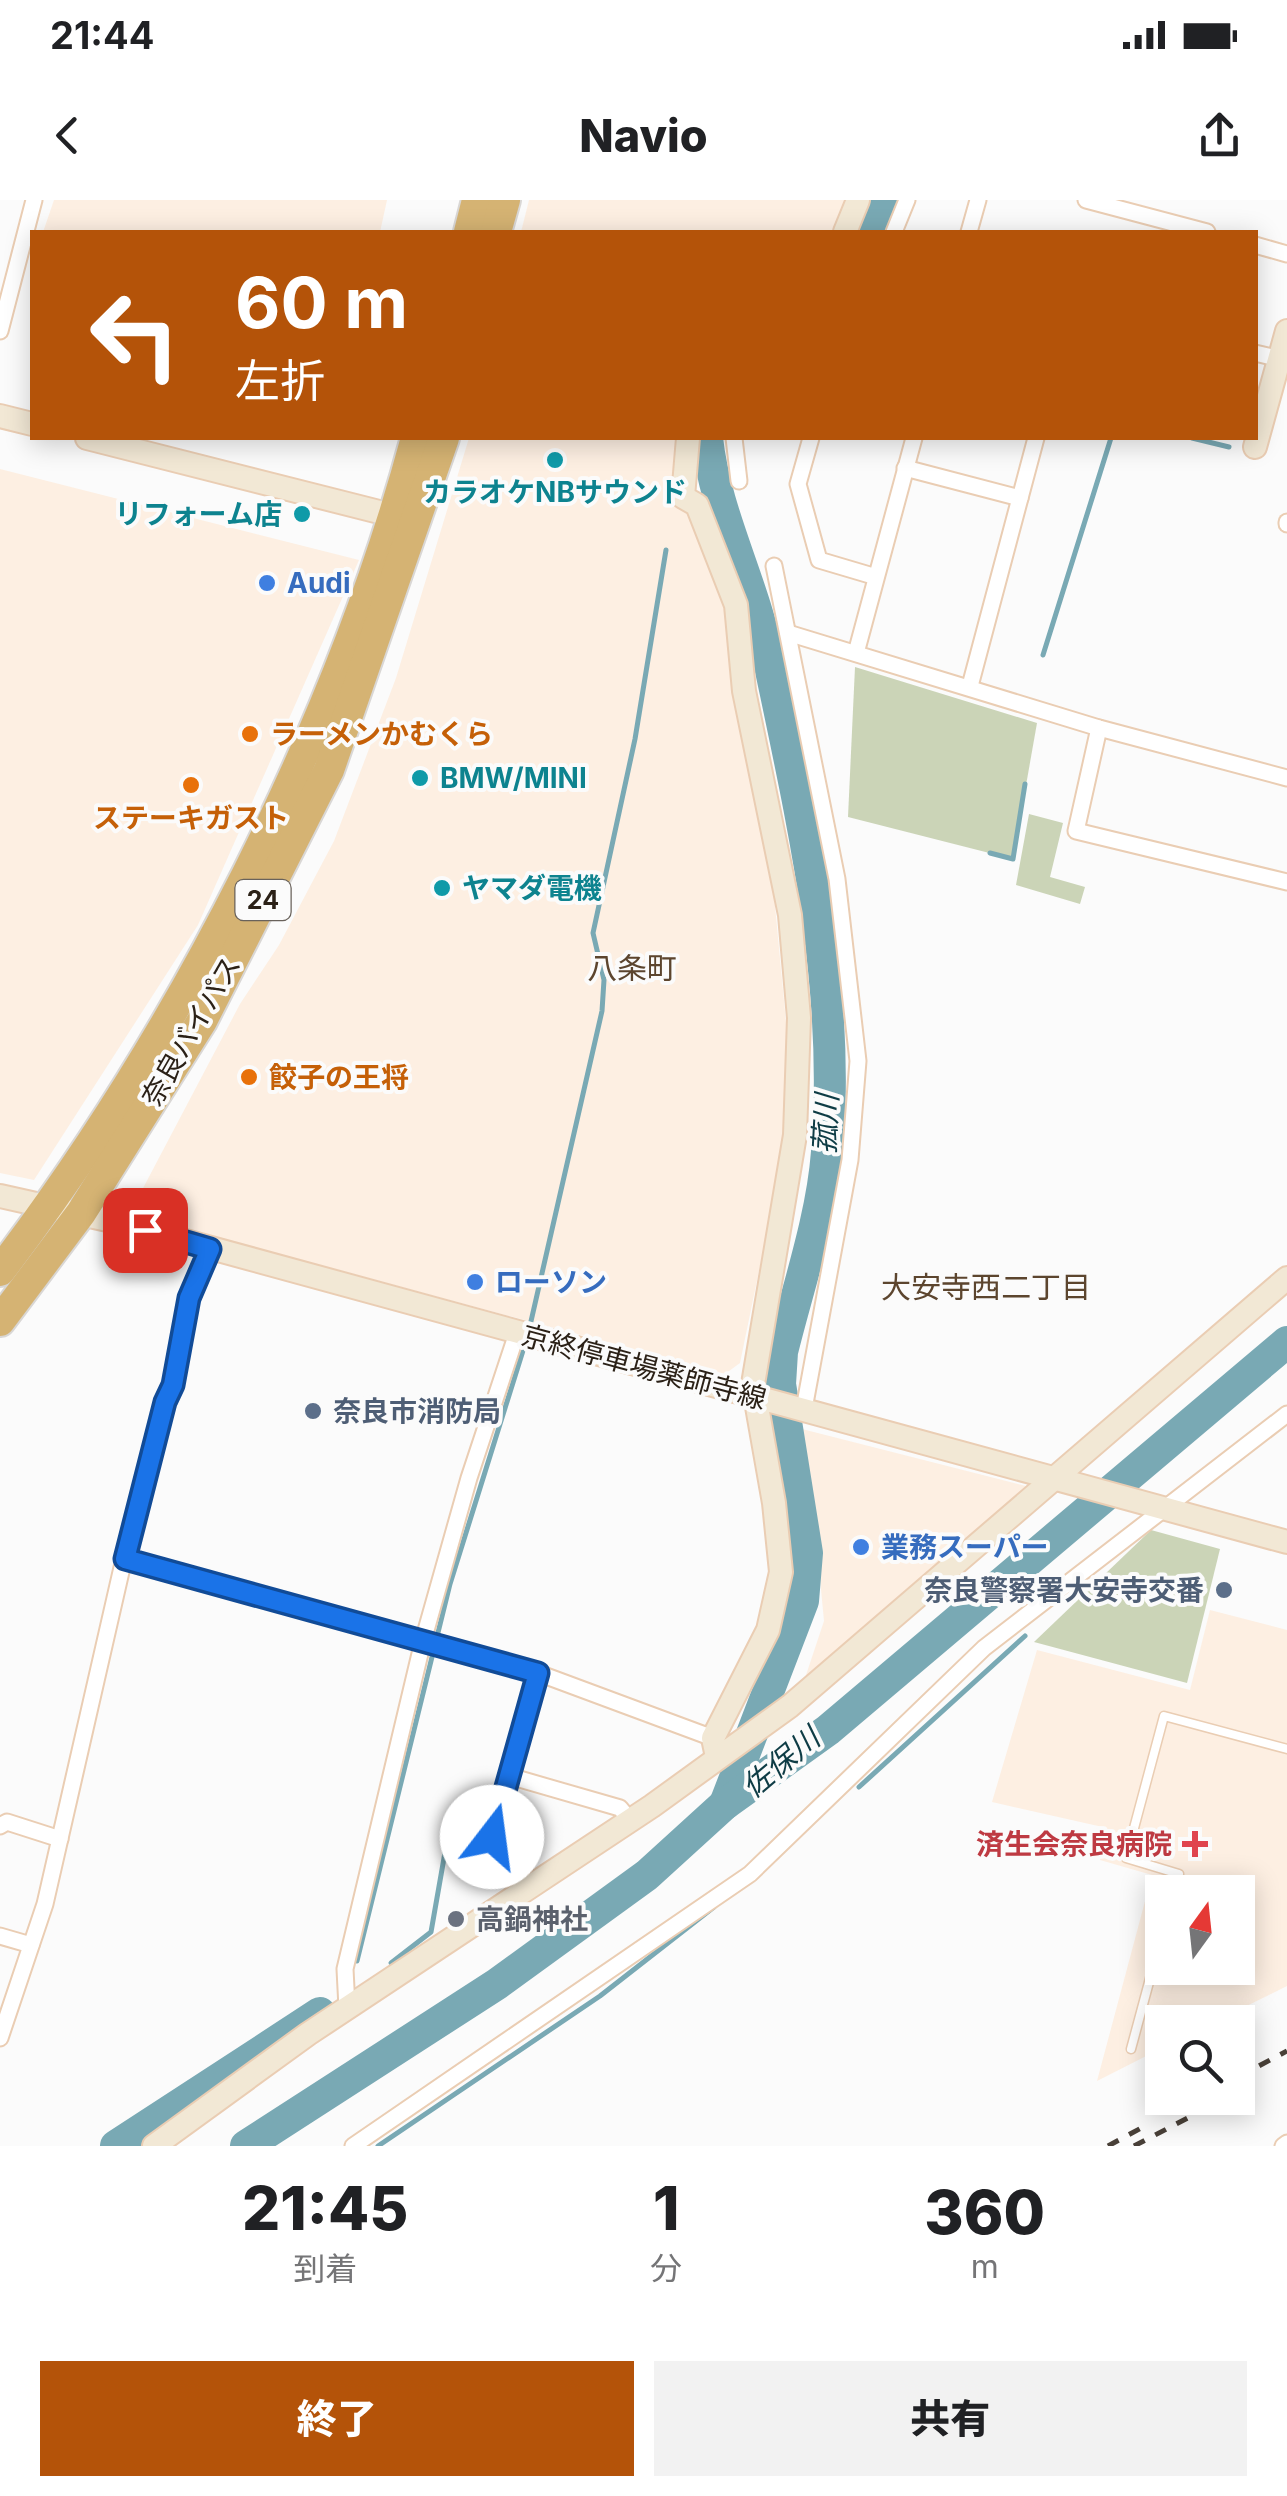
<!DOCTYPE html>
<html lang="ja">
<meta charset="utf-8">
<style>
body{margin:0;font-family:Inter,"Noto Sans JP",sans-serif;background:#f2f2f2;color:#202124;height:100vh;display:flex;flex-direction:column;font-size:38px;white-space:nowrap}
*{box-sizing:border-box;margin:0}
p{font-size:32px;color:#757577}
.icon{flex:none;width:55px;height:55px;fill:none;stroke:currentColor;stroke-width:2;stroke-linecap:round;stroke-linejoin:round}
.map{position:relative;height:1946px;overflow:hidden}
.panel{display:flex;flex-direction:column;background:#fff;flex:1}
.panel>*{flex:none}
.top-card{position:absolute;left:30px;top:30px;width:1228px;height:210px;border-radius:0px;box-shadow:0 5px 25px #0003;background:#b45309;color:#fff;overflow:hidden}
.needle{width:65px;rotate:15deg}
.tools{position:absolute;left:1145px;top:1675px;display:grid;gap:20px}
.tools a{display:grid;place-items:center;width:110px;height:110px;border-radius:0px;background:#fff;box-shadow:0 5px 25px #0003;font-size:50px}
.pin{position:absolute;display:grid;place-items:center;width:85px;height:85px;color:#fff;margin:-42px;border-radius:20px;box-shadow:0 5px 15px #0006}
.me{position:absolute;width:110px;margin:-55px;rotate:15deg;stroke-linejoin:round;filter:drop-shadow(0 0 8px #0008)}
.turn{display:flex;align-items:center;gap:35px;height:210px;padding:0 40px;font-size:45px}
.turn .icon{width:130px;height:130px;stroke-width:2.5}
.turn b{display:block;font-size:70px;line-height:85px}
.eta{display:flex;justify-content:space-evenly;align-items:center;height:170px;text-align:center}
.eta b{font-size:60px;font-weight:800;line-height:70px}
.cta{display:flex;gap:20px;margin-top:auto;padding:20px 40px}
.cta a{flex:1;height:115px;border-radius:0px;background:#b45309;color:#fff;font-size:40px;font-weight:800;line-height:115px;text-align:center}
.cta a+a{background:#f2f2f2;color:#202124}
.status{display:flex;justify-content:space-between;align-items:center;height:70px;padding:0 50px;background:#fff;direction:ltr}
.status svg{height:28px;fill:currentColor}
header{display:flex;justify-content:space-between;align-items:center;height:130px;padding:0 40px;background:#fff;font-size:45px;font-weight:800}
.map>svg:first-child{display:block}
.built{fill:#fdefe2;fill-rule:evenodd}
.green{fill:#cbd4b7}
.lines{fill:none;stroke-linecap:round;stroke-linejoin:round}
.stream{stroke:#79a9b4;stroke-width:5}
.river{stroke:#79a9b4;stroke-width:32}
.lane-casing{stroke:#eacdb3;stroke-width:11}
.street-casing{stroke:#eacdb3;stroke-width:19}
.secondary-casing{stroke:#eacdb3;stroke-width:26}
.highway-casing{stroke:#d9d7d5;stroke-width:34}
.lane{stroke:#fff;stroke-width:8}
.street{stroke:#fff;stroke-width:15}
.secondary{stroke:#f2e8d5;stroke-width:22}
.highway{stroke:#d5b373;stroke-width:30}
.rail{stroke:#494038;stroke-width:5;stroke-dasharray:12 12;stroke-linecap:butt}
.route-casing{stroke:#114b97;stroke-width:25}
.route{stroke:#1a73e8;stroke-width:18}
.culture-dot{fill:#0f9aa8;stroke:#fbfbfb;stroke-width:4}
.shop-dot{fill:#3f7fe0;stroke:#fbfbfb;stroke-width:4}
.food-dot{fill:#e8710a;stroke:#fbfbfb;stroke-width:4}
.service-dot{fill:#5c6f8a;stroke:#fbfbfb;stroke-width:4}
.health-dot{fill:#e0444e;stroke:#fbfbfb;stroke-width:4}
.worship-dot{fill:#6b7280;stroke:#fbfbfb;stroke-width:4}
.labels{text-anchor:middle;stroke-width:8;stroke-linejoin:round;paint-order:stroke}
.shield{fill:#fbfbfb;stroke:#69625b;stroke-width:2.5}
.shield-label{font-size:25px;font-weight:bold;fill:#2b2117}
.culture-label{font-size:28px;font-weight:bold;fill:#0d838f;stroke:#fbfbfb;text-anchor:start}
.shop-label{font-size:28px;font-weight:bold;fill:#366cbe;stroke:#fbfbfb;text-anchor:start}
.food-label{font-size:28px;font-weight:bold;fill:#c56008;stroke:#fbfbfb;text-anchor:start}
.street-label{font-size:28px;fill:#2b2117;stroke:#fbfbfb}
.service-label{font-size:28px;font-weight:bold;fill:#4e5e75;stroke:#fbfbfb;text-anchor:start}
.health-label{font-size:28px;font-weight:bold;fill:#be3a42;stroke:#fbfbfb;text-anchor:end}
.worship-label{font-size:28px;font-weight:bold;fill:#5b616d;stroke:#fbfbfb;text-anchor:start}
.neighbourhood-label{font-size:30px;fill:#5c452e;stroke:#fbfbfb}
.water-label{font-size:30px;font-style:italic;fill:#0e3c45;stroke:#fbfbfb}
</style>
<div class="status"><b>21:44</b><svg viewBox="0 0 49 12"><path d="M0 12V9h3v3zM5 12V6h3v6zM10 12V3h3v9zM15 12V0h3v12zM26 1h20v11H26zM47 4h2v5h-2z"/></svg></div>
<header><svg class="icon" aria-label="back" viewBox="0 0 24 24"><path d="M15 5l-7 7 7 7"/></svg>Navio<svg class="icon" aria-label="share" viewBox="0 0 24 24"><path d="M12 15V3M7 8l5-5 5 5M5 13v7h14v-7"/></svg></header>
<div class="map">
<svg width="1287" height="1946" viewBox="0 0 1287 1946">
<rect width="100%" height="100%" fill="#fbfbfb"/>
<!-- built -->
<g class="built">
<path d="M54,0H387L380,32H43Z"/>
<path d="M529,0H848L832,32H521Z"/>
<path d="M469,238H679L692,311L723,392L774,695L789,854L783,954L740,1163L725,1174L164,1023L141,992L240,804L279,745L334,641L396,478Z"/>
<path d="M0,269L359,360L198,725L34,980L0,973Z"/>
<path d="M798,1228L1026,1286L1009,1306L802,1487L824,1421L814,1316Z"/>
<path d="M1210,1410L1287,1430V1786L1214,1822H1162V1848L1097,1881L1152,1675L1100,1660L1107,1628L992,1602L1037,1450L1190,1490ZM1162,1692H1238V1768H1162Z"/>
</g>
<!-- green -->
<g class="green">
<path d="M855,467L1037,523L1013,659L848,617Z"/>
<path d="M1029,614L1063,623L1050,677L1085,687L1080,704L1016,685Z"/>
<path d="M1151,1330L1220,1349L1187,1483L1034,1442Z"/>
</g>
<g class="lines">
<!-- stream -->
<g class="stream">
<path d="M1192,238L1229,247"/>
<path d="M1043,455L1111,238"/>
<path d="M990,653L1013,659L1025,584"/>
<path d="M529,1130L602,811L604,780L593,733L635,539L666,350"/>
<path d="M859,1587L1025,1436"/>
<path d="M357,1761L450,1384L526,1141"/>
<path d="M391,1763L431,1732L447,1641"/>
<path d="M378,1946L600,1796L714,1707"/>
</g>
<!-- river -->
<g class="river">
<path d="M868,32L884,0"/>
<path d="M707,238C715,313 753,381 768,456C802,619 841,784 827,952C822,1018 798,1087 782,1152L780,1184L807,1353L803,1401L725,1604"/>
<path d="M116,1946L320,1813"/>
<path d="M246,1946L497,1784L647,1675L725,1604L828,1530L1287,1142"/>
</g>
<!-- lane casing -->
<g class="lane-casing">
<g id="lane">
<path d="M484,1668L509,1576"/>
<path d="M1174,1692L1179,1674L1126,1658L1164,1516L1287,1549"/>
<path d="M1131,1849L1162,1734"/>
</g>
</g>
<!-- street casing -->
<g class="street-casing">
<g id="street">
<path d="M1086,0L1207,32"/>
<path d="M894,32L907,0"/>
<path d="M969,32L978,0"/>
<path d="M1255,45L1287,54"/>
<path d="M0,131L34,0"/>
<path d="M1255,153L1285,160"/>
<path d="M734,238L739,281"/>
<path d="M811,238L798,284L819,360L873,376"/>
<path d="M905,268L1020,298"/>
<path d="M1287,322V324"/>
<path d="M774,366L837,679L858,861L850,960L804,1209"/>
<path d="M788,433L1099,528L1287,578"/>
<path d="M856,453L914,238"/>
<path d="M970,486L1036,238"/>
<path d="M1099,528L1076,631L1287,682"/>
<path d="M125,1359L538,1473L713,1538"/>
<path d="M538,1473L509,1576L620,1608L630,1620"/>
<path d="M0,1626L7,1622L60,1639"/>
<path d="M0,1736L31,1745"/>
<path d="M347,1808L345,1769L423,1441L469,1278L517,1133"/>
<path d="M0,1838L45,1704L131,1328L173,1185L189,1098L210,1049"/>
<path d="M353,1946L750,1674L984,1448L1287,1214"/>
<path d="M1283,1946L1287,1943"/>
</g>
</g>
<!-- secondary casing -->
<g class="secondary-casing">
<g id="secondary">
<path d="M845,32L858,0"/>
<path d="M0,216L32,224"/>
<path d="M87,238L395,316"/>
<path d="M688,238L683,297L697,305L736,405L744,491L790,715L799,818L795,935L753,1184L774,1303L781,1372L768,1430L713,1538L717,1557"/>
<path d="M1255,247L1287,131"/>
<path d="M0,996L112,1021L1287,1342"/>
<path d="M154,1946L308,1834L652,1606L790,1506L1287,1078"/>
</g>
</g>
<!-- highway casing -->
<g class="highway-casing">
<g id="highway">
<path d="M469,32L477,0"/>
<path d="M496,32L505,0"/>
<path d="M0,1071C182,832 338,528 416,238"/>
<path d="M0,1121L81,1013L202,821L329,570L444,238"/>
</g>
</g>
<!-- lane -->
<use href="#lane" class="lane"/>
<!-- street -->
<use href="#street" class="street"/>
<!-- secondary -->
<use href="#secondary" class="secondary"/>
<!-- highway -->
<use href="#highway" class="highway"/>
<!-- rail -->
<g class="rail">
<path d="M1238,1877L1287,1851"/>
<path d="M1108,1946L1143,1927"/>
<path d="M1134,1946L1226,1898"/>
</g>
</g>
<g class="lines">
<!-- route casing -->
<g class="route-casing">
<path id="route" d="M145,1030L210,1049L189,1098L173,1185L165,1202L125,1359L538,1473L492,1637"/>
</g>
<!-- route -->
<use href="#route" class="route"/>
</g>
<!-- markers -->
<g class="culture-dot">
<circle cx="555" cy="260" r="10"/>
<circle cx="302" cy="314" r="10"/>
<circle cx="420" cy="578" r="10"/>
<circle cx="442" cy="688" r="10"/>
</g>
<g class="shop-dot">
<circle cx="267" cy="383" r="10"/>
<circle cx="475" cy="1082" r="10"/>
<circle cx="861" cy="1347" r="10"/>
</g>
<g class="food-dot">
<circle cx="250" cy="534" r="10"/>
<circle cx="191" cy="585" r="10"/>
<circle cx="249" cy="877" r="10"/>
</g>
<g class="service-dot">
<circle cx="313" cy="1211" r="10"/>
<circle cx="1224" cy="1390" r="10"/>
</g>
<path class="health-dot" d="M1190 1629h10v10h10v10h-10v10h-10v-10h-10v-10h10z"/>
<circle class="worship-dot" cx="456" cy="1719" r="10"/>
<g class="labels">
<!-- shield labels -->
<rect class="shield" x="235.5" y="680" width="55" height="40" rx="8"/>
<g class="shield-label">
<text x="263" y="709">24</text>
</g>
<!-- culture labels -->
<g class="culture-label">
<text x="555" y="302" text-anchor="middle">カラオケNBサウンド</text>
<text x="282" y="324" text-anchor="end">リフォーム店</text>
<text x="440" y="588">BMW/MINI</text>
<text x="462" y="698">ヤマダ電機</text>
</g>
<!-- shop labels -->
<g class="shop-label">
<text x="287" y="393">Audi</text>
<text x="495" y="1092">ローソン</text>
<text x="881" y="1357">業務スーパー</text>
</g>
<!-- food labels -->
<g class="food-label">
<text x="270" y="544">ラーメンかむくら</text>
<text x="191" y="628" text-anchor="middle">ステーキガスト</text>
<text x="269" y="887">餃子の王将</text>
</g>
<!-- street labels -->
<g class="street-label">
<text transform="translate(191 831) rotate(-60)" y="10">奈良バイパス</text>
<text transform="translate(644 1167) rotate(15)" y="10">京終停車場薬師寺線</text>
</g>
<!-- service labels -->
<g class="service-label">
<text x="333" y="1221">奈良市消防局</text>
<text x="1204" y="1400" text-anchor="end">奈良警察署大安寺交番</text>
</g>
<!-- health labels -->
<g class="health-label">
<text x="1172" y="1654">済生会奈良病院</text>
</g>
<!-- worship labels -->
<g class="worship-label">
<text x="476" y="1729">高鍋神社</text>
</g>
<!-- neighbourhood labels -->
<g class="neighbourhood-label">
<text x="632" y="779">八条町</text>
<text x="986" y="1098">大安寺西二丁目</text>
</g>
<!-- water labels -->
<g class="water-label">
<text transform="translate(826 924) rotate(-87)" y="10">菰川</text>
<text transform="translate(781 1563) rotate(-40)" y="10">佐保川</text>
</g>
</g>
</svg>
<div class="tools">
<a><svg class="needle" viewBox="-14 -14 28 28"><path d="M0-13l5 13h-10z" fill="#e53935"/><path d="M0 13l5-13h-10z" fill="#757577"/></svg></a>
<a><svg class="icon" aria-label="search" viewBox="0 0 24 24"><circle cx="10" cy="10" r="6"/><path d="M15 15l6 6"/></svg></a>
</div>
<div class="pin" style="left:145px;top:1030px;background:#d93025"><svg class="icon" aria-label="arrive" viewBox="0 0 24 24"><path d="M6 21V4h12l-3 4 3 4H6"/></svg></div>
<svg class="me" style="left:492px;top:1637px" viewBox="-20 -20 40 40"><circle r="19" fill="#fff"/><path d="M0-13L10 11 0 6-10 11z" fill="#1a73e8"/></svg>
<div class="top-card">
<div class="turn"><svg class="icon" aria-label="left" viewBox="0 0 24 24"><path d="M17 20v-9H6M10 6l-5 5 5 5"/></svg><div><b>60 m</b>左折</div></div>
</div>
</div>
<section class="panel">
<div class="eta">
<div><b>21:45</b><p>到着</p></div>
<div><b>1</b><p>分</p></div>
<div><b>360</b><p>m</p></div>
</div>
<div class="cta"><a>終了</a><a>共有</a></div>
</section>
